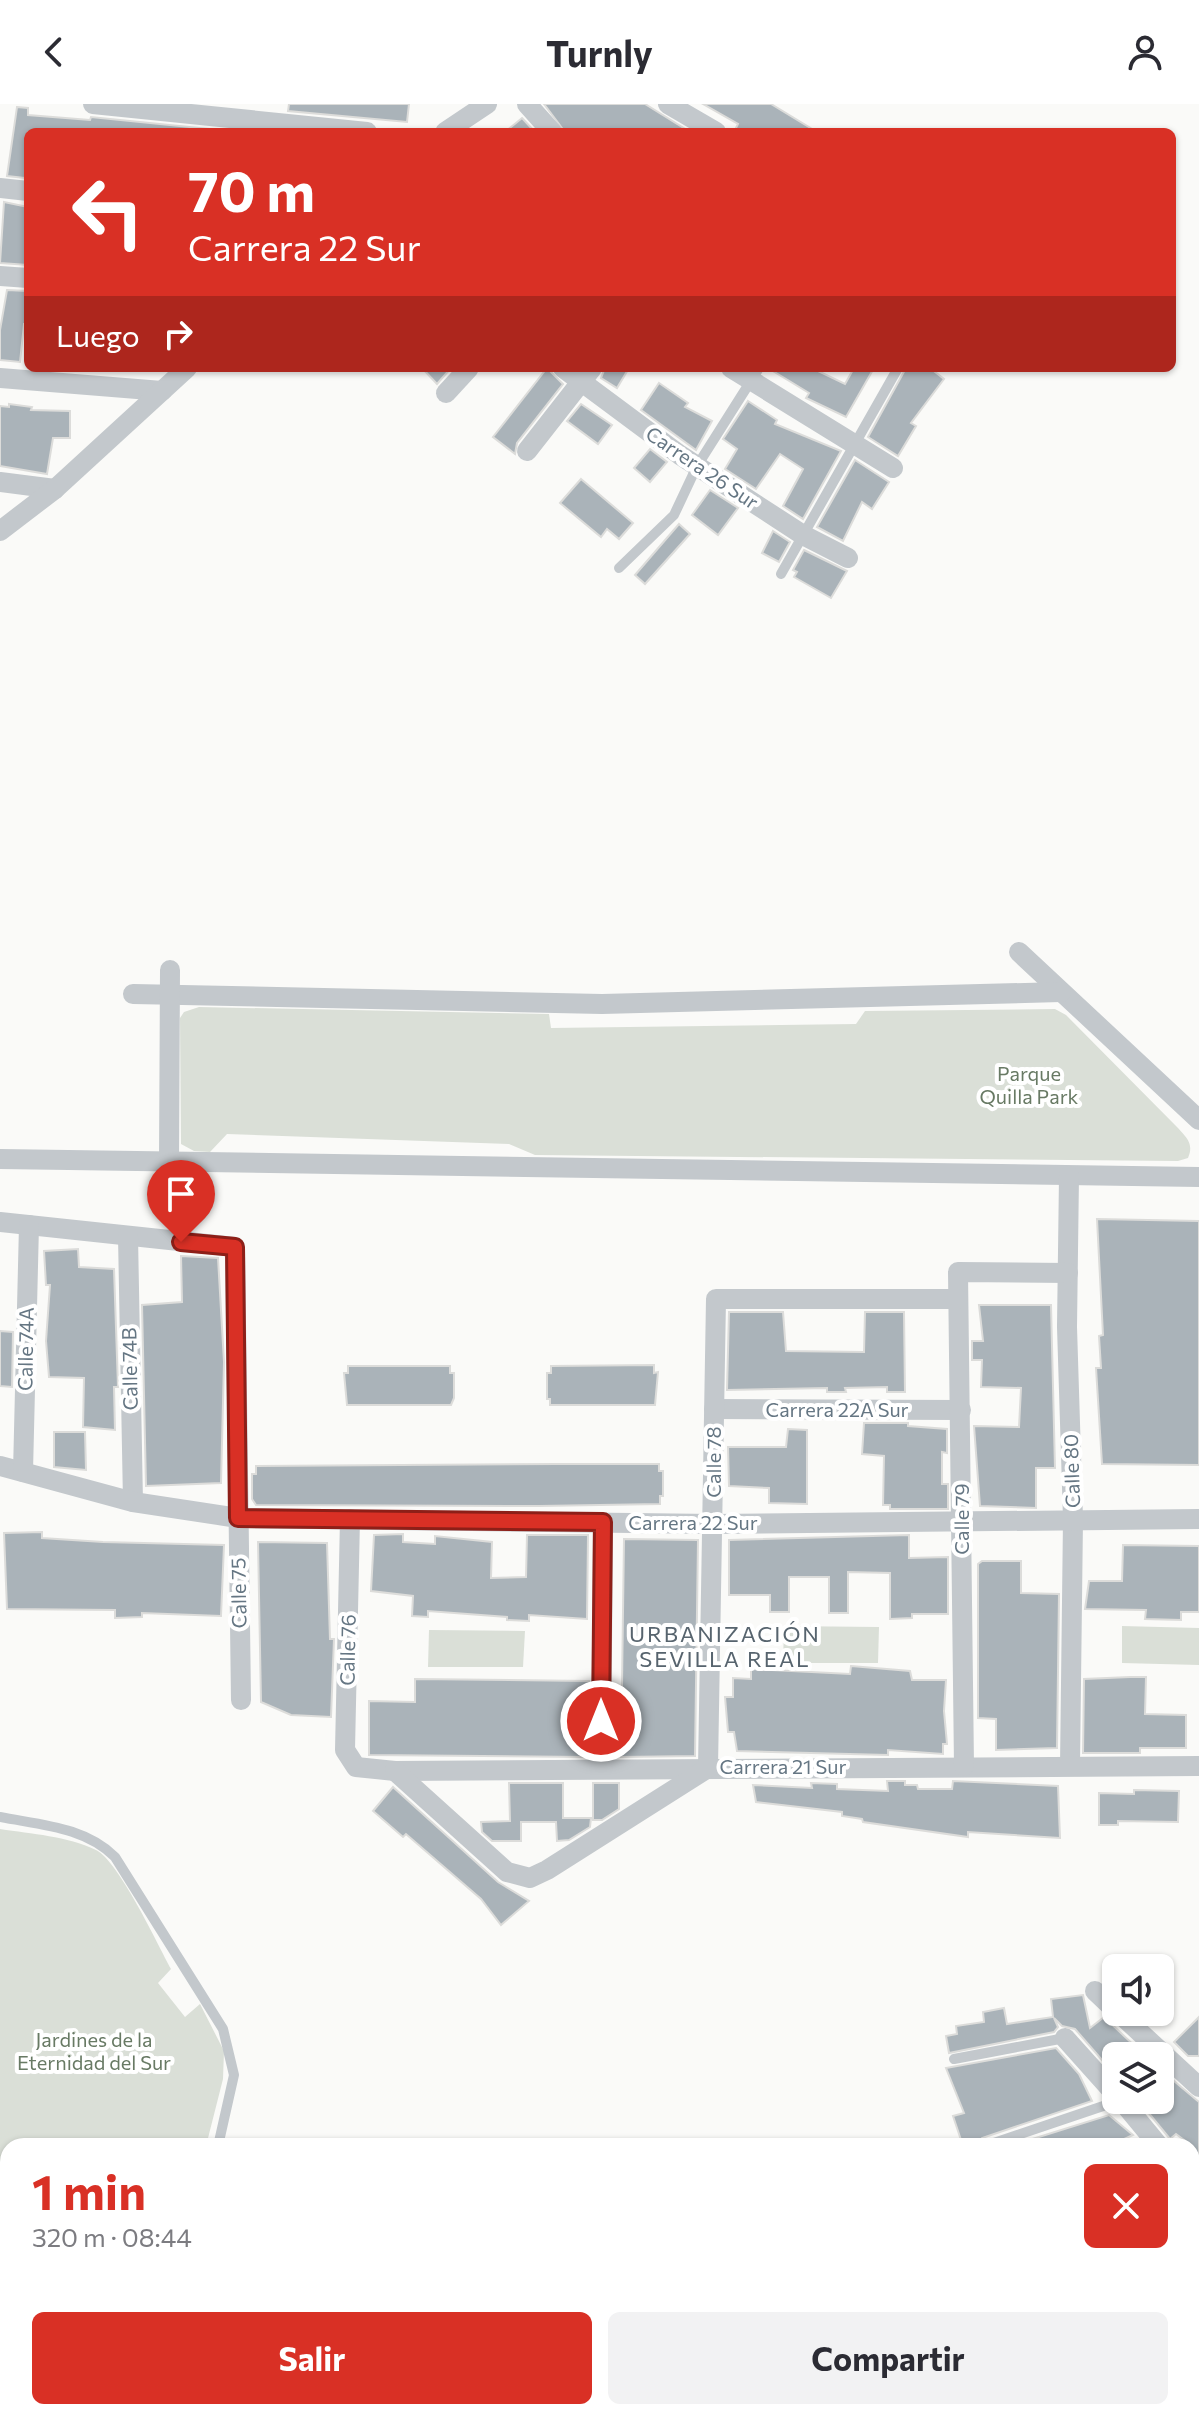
<!DOCTYPE html>
<html lang="es">
<meta charset="utf-8">
<style>
body{margin:0;font-family:Commissioner,sans-serif;background:#f2f2f3;color:#2b2b33;height:100vh;display:flex;flex-direction:column;font-size:30px;white-space:nowrap}
*{box-sizing:border-box;margin:0}
p{font-size:26px;color:#7c7c81}
.icon{flex:none;width:44px;height:44px;fill:none;stroke:currentColor;stroke-width:2;stroke-linecap:round;stroke-linejoin:round}
.map{position:relative;flex:1;overflow:hidden}
.side{position:absolute;left:0px;top:2034px;width:1200px;height:282px;display:flex;flex-direction:column;background:#fff;border-radius:24px 24px 0 0;box-shadow:0 2px 6px #0004}
.side>*{flex:none}
.guide{position:absolute;left:24px;top:24px;width:1152px;height:244px;border-radius:12px;box-shadow:0 2px 6px #0004;background:#d93025;color:#fff;overflow:hidden}
.controls{position:absolute;left:1102px;top:1850px;display:grid;gap:16px}
.controls a{display:grid;place-items:center;width:72px;height:72px;border-radius:12px;background:#fff;box-shadow:0 2px 6px #0004;font-size:40px}
.pin{position:absolute;display:grid;place-items:center;width:68px;height:68px;color:#fff;margin:-82px -34px;border-radius:50% 50% 50% 0;rotate:-45deg;box-shadow:0 0 8px #0007}
.pin .icon{rotate:45deg}
.me{position:absolute;width:88px;margin:-44px;rotate:0deg;stroke-linejoin:round;filter:drop-shadow(0 0 6px #0008)}
.turn{display:flex;align-items:center;gap:28px;height:168px;padding:0 32px;font-size:36px}
.turn .icon{width:104px;height:104px;stroke-width:2.5}
.turn b{display:block;font-size:56px;line-height:68px}
.then{display:flex;align-items:center;height:76px;padding:0 32px;background:#0003;gap:16px;font-size:30px}
.round{display:grid;place-items:center;flex:none;width:84px;height:84px;border-radius:12px;background:#f2f2f3}
.head{display:flex;align-items:center;justify-content:space-between;height:136px;padding:0 32px}
h1{font-size:48px;font-weight:700;line-height:60px;color:#d93025}
.action{display:flex;gap:16px;margin-top:auto;padding:16px 32px}
.action a{flex:1;height:92px;border-radius:12px;background:#d93025;color:#fff;font-size:32px;font-weight:700;line-height:92px;text-align:center}
.action a+a{background:#f2f2f3;color:#2b2b33}
header{display:flex;justify-content:space-between;align-items:center;height:104px;padding:0 32px;background:#fff;font-size:36px;font-weight:700}
.map>svg:first-child{display:block}
.green{fill:#dadfd7}
.building{fill:#aab3b9;stroke:#dcdcda;stroke-width:2}
.lines{fill:none;stroke-linecap:round;stroke-linejoin:round}
.lane{stroke:#c3c8cc;stroke-width:10}
.street{stroke:#c3c8cc;stroke-width:20}
.route-casing{stroke:#8d1f18;stroke-width:20}
.route{stroke:#d93025;stroke-width:14}
.labels{text-anchor:middle;stroke-width:8;stroke-linejoin:round;paint-order:stroke}
.street-label{font-size:20px;fill:#657683;stroke:#fff}
.park-label{font-size:20px;fill:#687a64;stroke:#fff}
.neighbourhood-label{font-size:22px;letter-spacing:2px;fill:#57646e;stroke:#fff}
</style>
<header><svg class="icon" aria-label="back" viewBox="0 0 24 24"><path d="M15 5l-7 7 7 7"/></svg>Turnly<svg class="icon" aria-label="person" viewBox="0 0 24 24"><circle cx="12" cy="8" r="4"/><path d="M4 21q1-7 8-7t8 7"/></svg></header>
<div class="map">
<svg width="1199" height="2315" viewBox="0 0 1199 2315">
<rect width="100%" height="100%" fill="#fafaf8"/>
<!-- green -->
<g class="green">
<path d="M199,903L549,910L551,924L856,920L865,907L1055,905L1066,911L1178,1024C1187,1034 1194,1040 1188,1054L1178,1057L535,1051L509,1040L227,1030L210,1048L194,1047L181,1040L180,914L184,908Z"/>
<path d="M784,1522L879,1523L878,1559H783Z"/>
<path d="M1122,1522L1199,1524V1561L1122,1559Z"/>
<path d="M429,1526L525,1527L523,1563H428Z"/>
<path d="M0,1725C32,1730 67,1732 96,1746C118,1756 158,1841 171,1865L158,1879L185,1913L200,1900L224,1947L223,1975L206,2042H8V2308H113V2315H0Z"/>
</g>
<!-- building -->
<g class="building">
<path d="M289,0H409L407,18L288,7Z"/>
<path d="M544,0H645L690,28H565Z"/>
<path d="M703,0H771L817,28H734L738,20Z"/>
<path d="M17,3L28,4V11L90,16L91,13L239,28H28L25,74L7,72Z"/>
<path d="M522,14L535,28H505Z"/>
<path d="M4,98L28,103V161L0,159Z"/>
<path d="M7,186L28,187V220H24L20,258L0,256V226Z"/>
<path d="M422,264H451L437,280Z"/>
<path d="M547,264L563,280L517,339L515,350L493,333Z"/>
<path d="M605,264H629L617,284L601,274Z"/>
<path d="M768,264H812L845,280L854,264H874L846,313L806,294L809,289Z"/>
<path d="M906,264H930L944,275L911,319L916,322L898,352L868,333Z"/>
<path d="M659,279L688,299L685,303L712,317L696,346L641,306Z"/>
<path d="M748,297L777,316L775,320L841,347L803,415L783,402L803,365L780,350L756,385L725,365L737,345L723,335Z"/>
<path d="M9,300L32,303L31,306L70,307V334H53L47,370L0,362V302L9,303Z"/>
<path d="M581,300L612,321L598,340L567,317Z"/>
<path d="M650,345L667,358L650,378L634,364Z"/>
<path d="M855,356L889,378L872,405L862,398L843,437L817,423Z"/>
<path d="M581,375L633,419L619,435L607,425L601,433L560,399Z"/>
<path d="M710,386L738,404L718,431L692,411Z"/>
<path d="M679,420L690,430L645,480L635,471Z"/>
<path d="M773,427L790,438L779,458L762,449Z"/>
<path d="M804,446L847,467L831,494L794,473L797,468L793,466Z"/>
<path d="M1097,1115L1199,1117V1361L1102,1360L1096,1264H1101L1099,1232L1103,1231Z"/>
<path d="M78,1145L79,1163L114,1165L118,1283H114L115,1326L83,1323L84,1274L49,1273L46,1237L50,1181H46L44,1147Z"/>
<path d="M181,1152L218,1154L224,1258L221,1379L146,1382L142,1201L182,1198Z"/>
<path d="M979,1201H1051L1055,1364H1036V1404L980,1402L974,1322L1019,1323L1021,1284L981,1283L982,1256H972V1237H983Z"/>
<path d="M729,1208H783L786,1247L864,1248L865,1208H904L905,1288H887V1283L845,1284L846,1288H827V1284L727,1286Z"/>
<path d="M0,1227L13,1228L12,1283L0,1282Z"/>
<path d="M654,1261V1269L658,1268L655,1301H550V1295H547V1269H551V1262Z"/>
<path d="M348,1262H450V1269H454V1294L451,1301H347L344,1269H348Z"/>
<path d="M864,1319H908V1322L947,1325V1349L942,1348V1380H948V1405H890V1401H883L884,1352L862,1350Z"/>
<path d="M788,1325L807,1326V1400L769,1399V1384L729,1382L728,1343H786Z"/>
<path d="M54,1328H85L86,1366L54,1363Z"/>
<path d="M556,1360H659V1367H663V1392H660V1400L539,1402L256,1401L252,1395V1370H256V1362Z"/>
<path d="M42,1428V1434L103,1438L224,1441L221,1512L142,1509V1513L115,1514V1506L7,1505L4,1429Z"/>
<path d="M403,1430V1438L435,1440V1432L492,1438L491,1474L526,1473L527,1431H588L587,1515L529,1511V1517L507,1516V1513L428,1507V1513L412,1512L413,1492L371,1487L374,1431Z"/>
<path d="M909,1431V1454L948,1453V1510H912V1514L890,1515V1469L848,1468V1509H829V1473H789V1508H770V1491H729V1436Z"/>
<path d="M624,1435L698,1436L695,1652L621,1653Z"/>
<path d="M258,1438L327,1439L330,1535H334L331,1613L291,1611L261,1598Z"/>
<path d="M1123,1441L1199,1442V1508H1181V1516L1145,1515L1146,1506L1085,1505L1089,1477H1122Z"/>
<path d="M982,1457H1021V1489L1059,1490L1057,1644L996,1646V1615L978,1614V1460Z"/>
<path d="M851,1562L910,1567L912,1576H946L944,1607L947,1640H943V1650L888,1646V1651L737,1647L734,1628H728L725,1593H733V1574L751,1575V1565L850,1570Z"/>
<path d="M1130,1573H1146L1145,1610L1186,1611V1644H1140V1649H1083L1084,1575Z"/>
<path d="M415,1575L589,1577L585,1653L369,1651V1597L415,1598Z"/>
<path d="M887,1677H905V1681H917L918,1685H952L953,1677L1058,1682L1060,1734L968,1728V1733L863,1718L862,1715L842,1712V1708L756,1698L753,1681L812,1684L811,1679L837,1680V1685L888,1687Z"/>
<path d="M509,1679H563V1714H591L590,1723L569,1736L557,1737L556,1718H521V1737H492L482,1728L481,1718L510,1717Z"/>
<path d="M593,1679H619V1705L602,1716H593Z"/>
<path d="M393,1683L498,1778L529,1797L501,1821L481,1795L406,1730L403,1733L373,1707Z"/>
<path d="M1134,1686L1179,1687L1178,1718L1118,1717V1721H1099V1689L1134,1690Z"/>
<path d="M1083,1891L1090,1924L1104,1913L1139,1946L1130,1952H1116V1972L1075,1925L1062,1922L1054,1914L1058,1923L1054,1928L949,1949L946,1932L957,1930L956,1922L984,1918L983,1908L1004,1904L1007,1920L1053,1913L1051,1895Z"/>
<path d="M1199,1913V1952H1188L1174,1938Z"/>
<path d="M1056,1944L1079,1970L1092,1997L982,2034L977,2042H963L953,2012L964,2009L946,1964Z"/>
<path d="M1174,1977L1199,1998V2054L1192,2042L1176,2030L1170,2035L1138,1996H1160V1988Z"/>
<path d="M1109,2011L1133,2031L1109,2042H1010Z"/>
</g>
<g class="lines">
<!-- lane -->
<g class="lane">
<path d="M619,464L674,411L697,362L759,264"/>
<path d="M781,470L898,264"/>
<path d="M0,1713C41,1721 85,1723 115,1753L223,1925L234,1971L218,2042"/>
<path d="M954,1955L1065,1934"/>
<path d="M985,2042L1121,1996"/>
<path d="M0,2222L8,2224"/>
</g>
<!-- street -->
<g class="street">
<path d="M93,0L367,28"/>
<path d="M527,0L552,28"/>
<path d="M668,0L716,28"/>
<path d="M445,28L487,0"/>
<path d="M0,84L28,87"/>
<path d="M0,172L28,174"/>
<path d="M563,264L680,351L803,431L848,454"/>
<path d="M731,264L893,364"/>
<path d="M0,274L162,287"/>
<path d="M446,289L469,264"/>
<path d="M527,347L592,264"/>
<path d="M0,378L55,385"/>
<path d="M0,427L55,385L187,264"/>
<path d="M1019,848L1199,1016"/>
<path d="M133,890L602,900L1061,888"/>
<path d="M0,1055L1199,1073"/>
<path d="M169,1058L170,866"/>
<path d="M1069,1072L1067,1223L1073,1415L1070,1662"/>
<path d="M0,1118L235,1143L241,1596"/>
<path d="M128,1132L133,1398"/>
<path d="M714,1305L961,1306"/>
<path d="M0,1362L133,1398L238,1414L714,1420L1199,1415"/>
<path d="M23,1368L29,1121"/>
<path d="M350,1415L345,1646L356,1663L395,1667L1199,1662"/>
<path d="M964,1662L958,1168L1068,1169"/>
<path d="M601,1665L603,1418"/>
<path d="M395,1667L507,1768L530,1774L547,1766L708,1664L716,1195H958"/>
<path d="M1095,1887L1116,1907"/>
<path d="M1118,1908L1199,1983"/>
<path d="M1065,1934L1116,1991"/>
<path d="M1121,1996L1159,2042"/>
<path d="M1192,2141L1199,2164"/>
<path d="M1192,2245L1199,2242"/>
<path d="M908,2308L911,2315"/>
<path d="M976,2315L998,2308"/>
</g>
</g>
<g class="lines">
<!-- route casing -->
<g class="route-casing">
<path id="route" d="M181,1138L235,1143L238,1414L603,1418L601,1617"/>
</g>
<!-- route -->
<use href="#route" class="route"/>
</g>
<g class="labels">
<!-- street labels -->
<g class="street-label">
<text transform="translate(702 364) rotate(34)" y="7">Carrera 26 Sur</text>
<text transform="translate(26 1245) rotate(-89)" y="7">Calle 74A</text>
<text transform="translate(130 1265) rotate(-91)" y="7">Calle 74B</text>
<text x="837" y="1313">Carrera 22A Sur</text>
<text transform="translate(714 1358) rotate(-90)" y="7">Calle 78</text>
<text transform="translate(1072 1367) rotate(-92)" y="7">Calle 80</text>
<text transform="translate(962 1415) rotate(-90)" y="7">Calle 79</text>
<text x="693" y="1426">Carrera 22 Sur</text>
<text transform="translate(239 1489) rotate(-91)" y="7">Calle 75</text>
<text transform="translate(348 1546) rotate(-89)" y="7">Calle 76</text>
<text x="783" y="1670">Carrera 21 Sur</text>
</g>
<!-- park labels -->
<g class="park-label">
<text x="1029" y="977">Parque<tspan x="1029" dy="23">Quilla Park</tspan></text>
<text x="94" y="1943">Jardines de la<tspan x="94" dy="23">Eternidad del Sur</tspan></text>
</g>
<!-- neighbourhood labels -->
<g class="neighbourhood-label">
<text x="725" y="1538">URBANIZACIÓN<tspan x="725" dy="25">SEVILLA REAL</tspan></text>
</g>
</g>
</svg>
<div class="controls">
<a><svg class="icon" aria-label="sound" viewBox="0 0 24 24"><path d="M4 9h4l5-4v14l-5-4H4zM17 9q2 3 0 6"/></svg></a>
<a><svg class="icon" aria-label="layers" viewBox="0 0 24 24"><path d="M12 4l9 5-9 5-9-5zM3 14l9 5 9-5"/></svg></a>
</div>
<div class="pin" style="left:181px;top:1138px;background:#d93025"><svg class="icon" aria-label="arrive" viewBox="0 0 24 24"><path d="M6 21V4h12l-3 4 3 4H6"/></svg></div>
<svg class="me" style="left:601px;top:1617px" viewBox="-20 -20 40 40"><circle r="17" fill="#d93025" stroke="#fff" stroke-width="3"/><path d="M0-11L8 9 0 5-8 9z" fill="#fff"/></svg>
<div class="guide">
<div class="turn"><svg class="icon" aria-label="left" viewBox="0 0 24 24"><path d="M17 20v-9H6M10 6l-5 5 5 5"/></svg><div><b>70 m</b>Carrera 22 Sur</div></div>
<div class="then">Luego<svg class="icon" aria-label="right" viewBox="0 0 24 24"><path d="M7 20v-9h11M14 6l5 5-5 5"/></svg></div>
</div>
<section class="side">
<div class="head"><div><h1>1 min</h1><p>320 m · 08:44</p></div><a class="round" style="background:#d93025;color:#fff"><svg class="icon" aria-label="close" viewBox="0 0 24 24"><path d="M6 6l12 12M18 6L6 18"/></svg></a></div>
<div class="action"><a>Salir</a><a>Compartir</a></div>
</section>
</div>
